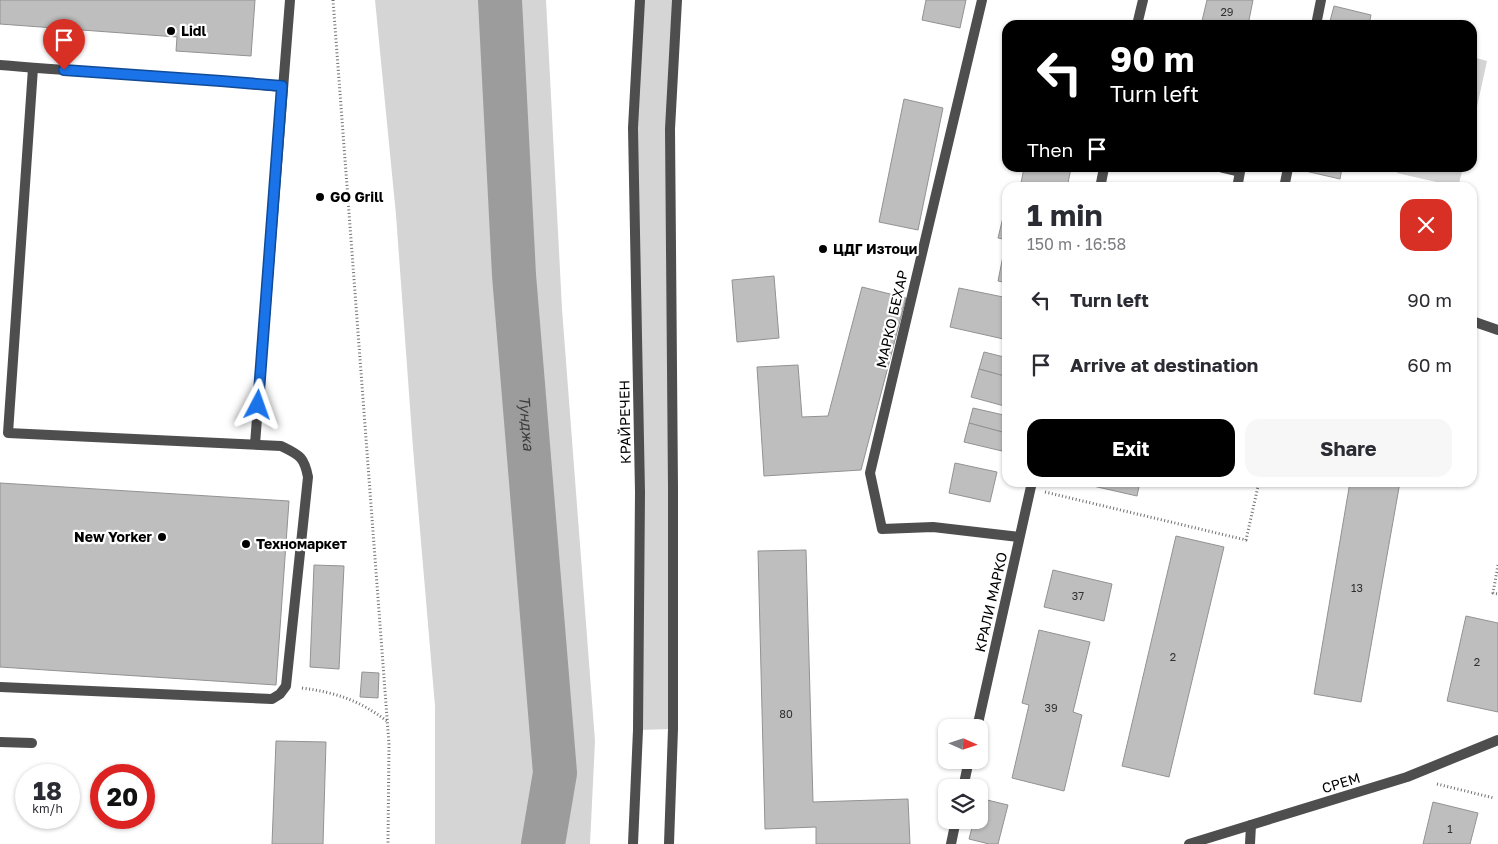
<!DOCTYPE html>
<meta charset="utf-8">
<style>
body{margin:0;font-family:"Golos Text",sans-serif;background:#f7f7f7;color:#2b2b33;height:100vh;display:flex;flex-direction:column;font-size:19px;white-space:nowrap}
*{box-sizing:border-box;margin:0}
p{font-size:16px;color:#7c7c81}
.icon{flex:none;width:28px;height:28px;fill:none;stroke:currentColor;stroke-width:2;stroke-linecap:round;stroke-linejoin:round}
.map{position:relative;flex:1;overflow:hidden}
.details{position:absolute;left:1002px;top:182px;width:475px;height:305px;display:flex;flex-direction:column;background:#fff;border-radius:15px;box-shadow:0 1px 4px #0004}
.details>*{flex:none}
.guide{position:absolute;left:1002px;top:20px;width:475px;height:152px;border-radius:15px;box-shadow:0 1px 4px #0004;background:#000;color:#fff;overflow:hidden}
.needle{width:32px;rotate:93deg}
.controls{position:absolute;left:938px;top:719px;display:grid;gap:10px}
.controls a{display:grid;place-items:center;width:50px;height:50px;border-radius:10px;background:#fff;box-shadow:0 1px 4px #0004;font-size:25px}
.speed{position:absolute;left:15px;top:764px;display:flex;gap:10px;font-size:25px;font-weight:700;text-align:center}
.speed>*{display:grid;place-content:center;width:65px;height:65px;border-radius:50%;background:#fff;box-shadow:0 1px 4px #0004;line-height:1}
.speed small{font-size:12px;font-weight:400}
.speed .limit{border:8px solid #d22;background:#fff;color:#111}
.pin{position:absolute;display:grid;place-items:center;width:42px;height:42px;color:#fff;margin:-51px -21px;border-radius:50% 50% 50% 0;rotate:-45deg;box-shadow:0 0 5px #0007}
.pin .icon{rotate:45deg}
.me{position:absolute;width:55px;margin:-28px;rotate:4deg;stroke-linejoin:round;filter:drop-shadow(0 0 4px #0008)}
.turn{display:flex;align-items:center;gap:18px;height:105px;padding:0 25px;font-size:22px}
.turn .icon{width:65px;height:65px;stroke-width:2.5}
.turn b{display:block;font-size:35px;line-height:42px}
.then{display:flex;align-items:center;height:48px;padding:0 25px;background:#0003;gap:10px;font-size:19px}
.round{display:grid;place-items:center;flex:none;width:52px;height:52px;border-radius:15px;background:#f7f7f7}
.summary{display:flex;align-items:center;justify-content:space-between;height:85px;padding:0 25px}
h1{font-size:30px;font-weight:700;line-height:38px}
.action{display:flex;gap:10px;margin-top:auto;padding:10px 25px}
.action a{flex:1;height:58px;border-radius:15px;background:#000;color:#fff;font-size:20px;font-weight:700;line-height:58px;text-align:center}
.action a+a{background:#f7f7f7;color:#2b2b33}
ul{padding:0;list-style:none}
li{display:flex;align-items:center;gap:15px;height:65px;padding:0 25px}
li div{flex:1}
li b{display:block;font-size:19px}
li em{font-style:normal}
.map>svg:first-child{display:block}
.green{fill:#d5d5d5}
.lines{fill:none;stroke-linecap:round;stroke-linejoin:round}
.river{stroke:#9c9c9c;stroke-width:44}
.building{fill:#bebebe;stroke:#929292}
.path{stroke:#707070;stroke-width:3;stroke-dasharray:1 2.5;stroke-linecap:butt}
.service{stroke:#4e4e4e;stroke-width:10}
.minor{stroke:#4e4e4e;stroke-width:10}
.tertiary{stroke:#4e4e4e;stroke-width:10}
.route-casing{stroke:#114b97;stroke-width:12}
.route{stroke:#1a73e8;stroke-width:9}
.poi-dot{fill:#000;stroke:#fff;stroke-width:2}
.labels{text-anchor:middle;stroke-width:4.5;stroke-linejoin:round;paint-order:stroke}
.number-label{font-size:11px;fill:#303030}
.poi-label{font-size:14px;font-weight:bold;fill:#000;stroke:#fff;text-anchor:start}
.street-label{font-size:14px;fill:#000;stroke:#fff}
.water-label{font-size:15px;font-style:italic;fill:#3d3d3d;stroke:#fff}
</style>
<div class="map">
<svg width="1498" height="844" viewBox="0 0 1498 844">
<rect width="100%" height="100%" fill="#fff"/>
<!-- green -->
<g class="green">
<path d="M375,0H546L562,309L595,741L590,844H435V706L413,448L396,215Z"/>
<path d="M640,0H677L670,129L673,729L638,730L633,128Z"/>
<path d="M1473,57L1487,61L1473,125L1472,57Z"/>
<path d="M1399,168H1463L1458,187L1397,173Z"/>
</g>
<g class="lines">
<!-- river -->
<path class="river" id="s1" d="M500,0L514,275L555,773L543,844"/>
</g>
<!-- building -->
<g class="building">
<path d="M0,0H255L251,56L176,51L177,37L0,24Z"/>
<path d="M926,0H966L960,28L922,20Z"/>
<path d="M1207,0H1253L1248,25H1201Z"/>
<path d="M1334,6L1371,15L1369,25H1329Z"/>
<path d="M904,99L943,108L918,230L879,222Z"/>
<path d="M1024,168H1071L1067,188H1020Z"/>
<path d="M1302,168H1342L1340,179L1301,170Z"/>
<path d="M1006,205L1008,206V240L998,238Z"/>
<path d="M1004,251L1008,252V283L998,281Z"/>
<path d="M774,276L779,338L737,342L732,280Z"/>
<path d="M862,287L906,298L861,470L764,476L757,367L798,365L802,417L828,416Z"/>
<path d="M959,288L1008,298V340L950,327Z"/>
<path d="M984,352L1008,358V377L979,369Z"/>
<path d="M979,369L1008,377V407L971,397Z"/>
<path d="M973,408L1008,416L1006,433L969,423Z"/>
<path d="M969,423L1006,433L1002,451L964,442Z"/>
<path d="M955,463L997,472L990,502L949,493Z"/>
<path d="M1093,482H1140L1137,496L1093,486Z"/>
<path d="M1350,482H1400L1361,702L1314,694Z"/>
<path d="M0,483L289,501L276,685L0,667Z"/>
<path d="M1176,536L1224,547L1169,777L1122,766Z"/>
<path d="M806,550L813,802L908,799L910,844H816V827L765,829L758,551Z"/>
<path d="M314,565L344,566L339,669L310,667Z"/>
<path d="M1053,570L1112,584L1104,621L1044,607Z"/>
<path d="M1466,616L1498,623V712L1447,701Z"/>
<path d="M1039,630L1090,642L1073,712L1082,715L1064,791L1012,778L1029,705L1022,703Z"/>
<path d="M362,672L379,673L378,698L360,697Z"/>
<path d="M276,741L326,742L323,844H272Z"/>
<path d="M979,798L1008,805L998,844H989L969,839L974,820H979Z"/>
<path d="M1433,802L1478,813L1470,844H1423Z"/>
</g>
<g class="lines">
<!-- path -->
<g class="path">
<path d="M333,0L389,744L388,844"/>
<path d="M1045,492L1246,540L1259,482"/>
<path d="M1498,565L1493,593L1498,594"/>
<path d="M302,688C338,693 358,700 387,721"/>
<path d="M1437,784L1494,798"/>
</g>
<!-- service -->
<g class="service">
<path d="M0,65C94,73 188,77 282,87"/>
<path d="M255,444L290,0"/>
<path d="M0,687L272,699L280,694L286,686L308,477C304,456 299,455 281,446L8,433L33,68"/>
</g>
<!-- minor -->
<g class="minor">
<path d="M982,0L870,473L882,529L933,527L1019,537"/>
<path d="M1137,25L1143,0"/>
<path d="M1316,25L1321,0"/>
<path d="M1223,168L1240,172L1237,188"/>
<path d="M1100,188L1104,168"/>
<path d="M1284,188L1288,168"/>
<path d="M1472,321L1498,330"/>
<path d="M977,728L1032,482"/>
<path d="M0,742L32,743"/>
<path d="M963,788L969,760"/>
<path d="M951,844L956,820"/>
<path d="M1250,844L1251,825"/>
</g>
<!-- tertiary -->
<g class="tertiary">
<path d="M633,844L638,730L640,492L633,128L640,0"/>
<path d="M669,844L673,729V488L670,129L677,0"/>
<path d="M1189,844L1407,777L1498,740"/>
</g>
</g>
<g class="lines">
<!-- route casing -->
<g class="route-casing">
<path id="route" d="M64,70L221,81L282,86L258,405"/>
</g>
<!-- route -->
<use href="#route" class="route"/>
</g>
<!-- markers -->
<g class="poi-dot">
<circle cx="171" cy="31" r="5"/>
<circle cx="320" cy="197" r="5"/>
<circle cx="823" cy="249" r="5"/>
<circle cx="162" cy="537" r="5"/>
<circle cx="246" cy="544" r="5"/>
</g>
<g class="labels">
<!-- number labels -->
<g class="number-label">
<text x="1227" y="16">29</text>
<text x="1357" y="592">13</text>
<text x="1078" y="600">37</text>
<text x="1173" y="661">2</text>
<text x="1477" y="666">2</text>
<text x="1051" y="712">39</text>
<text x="786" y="718">80</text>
<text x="1450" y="833">1</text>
</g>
<!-- poi labels -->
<g class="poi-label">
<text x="181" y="36">Lidl</text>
<text x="330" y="202">GO Grill</text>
<text x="833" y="254">ЦДГ Изтоци</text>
<text x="152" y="542" text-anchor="end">New Yorker</text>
<text x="256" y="549">Техномаркет</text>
</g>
<!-- street labels -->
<g class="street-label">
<text transform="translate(892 319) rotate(-77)" y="5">МАРКО БЕХАР</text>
<text transform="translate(625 422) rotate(-91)" y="5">КРАЙРЕЧЕН</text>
<text transform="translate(991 602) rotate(-77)" y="5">КРАЛИ МАРКО</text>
<text transform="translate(1341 783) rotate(-17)" y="5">СРЕМ</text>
</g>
<!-- water labels -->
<g class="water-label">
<text dy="5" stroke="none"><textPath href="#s1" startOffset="424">Тунджа</textPath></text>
</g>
</g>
</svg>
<div class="controls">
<a><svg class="needle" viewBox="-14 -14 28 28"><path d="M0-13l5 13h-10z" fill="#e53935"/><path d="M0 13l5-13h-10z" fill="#7c7c81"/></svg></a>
<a><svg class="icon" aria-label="layers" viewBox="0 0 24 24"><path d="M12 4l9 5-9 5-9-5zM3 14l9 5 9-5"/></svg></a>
</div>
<div class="speed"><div>18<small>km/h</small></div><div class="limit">20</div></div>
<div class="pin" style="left:64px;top:70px;background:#d93025"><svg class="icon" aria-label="arrive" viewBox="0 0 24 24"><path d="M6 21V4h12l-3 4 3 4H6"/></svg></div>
<svg class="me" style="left:258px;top:405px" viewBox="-20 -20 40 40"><path d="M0-17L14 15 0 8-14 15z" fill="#1a73e8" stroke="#fff" stroke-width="4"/></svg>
<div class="guide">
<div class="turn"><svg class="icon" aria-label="left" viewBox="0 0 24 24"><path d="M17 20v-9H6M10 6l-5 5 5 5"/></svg><div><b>90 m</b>Turn left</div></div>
<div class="then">Then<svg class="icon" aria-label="arrive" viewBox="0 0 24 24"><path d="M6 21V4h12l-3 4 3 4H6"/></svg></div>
</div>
<section class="details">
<div class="summary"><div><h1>1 min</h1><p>150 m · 16:58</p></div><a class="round" style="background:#d93025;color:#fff"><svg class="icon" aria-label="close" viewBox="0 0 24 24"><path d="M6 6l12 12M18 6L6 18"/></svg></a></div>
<ul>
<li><svg class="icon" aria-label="left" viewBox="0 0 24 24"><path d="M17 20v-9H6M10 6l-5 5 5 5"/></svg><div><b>Turn left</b></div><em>90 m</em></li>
<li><svg class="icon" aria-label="arrive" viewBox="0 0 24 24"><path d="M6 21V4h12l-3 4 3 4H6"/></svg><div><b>Arrive at destination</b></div><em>60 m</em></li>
</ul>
<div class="action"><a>Exit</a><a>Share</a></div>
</section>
</div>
